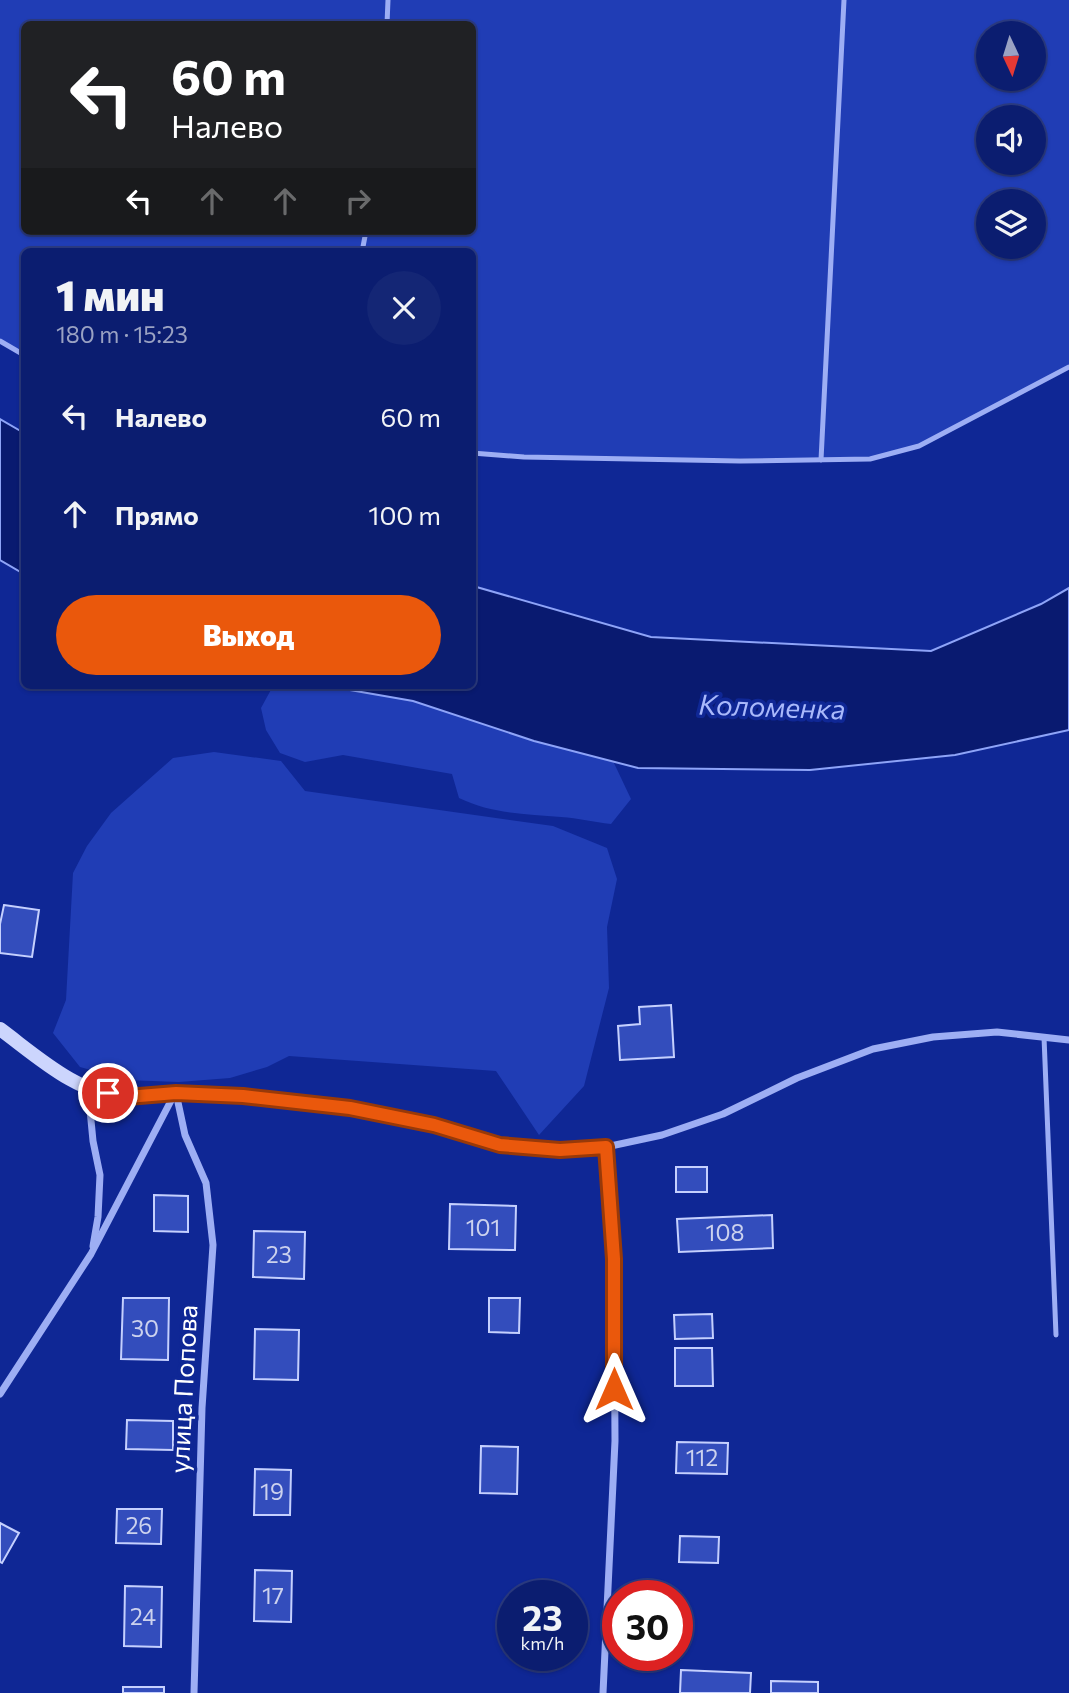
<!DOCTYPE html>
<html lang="ru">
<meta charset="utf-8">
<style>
body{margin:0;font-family:Commissioner,sans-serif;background:#142675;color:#f1f3f6;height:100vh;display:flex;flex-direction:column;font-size:26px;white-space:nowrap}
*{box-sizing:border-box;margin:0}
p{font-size:23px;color:#9aa2c3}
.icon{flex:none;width:38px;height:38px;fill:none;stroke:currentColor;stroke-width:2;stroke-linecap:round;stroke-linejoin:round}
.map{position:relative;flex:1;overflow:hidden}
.sheet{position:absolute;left:21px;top:248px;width:455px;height:441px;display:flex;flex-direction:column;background:#0b1d70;border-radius:10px;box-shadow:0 2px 5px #0004,0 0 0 2px #2b3b83}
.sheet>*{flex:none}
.top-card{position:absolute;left:21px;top:21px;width:455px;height:214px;border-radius:10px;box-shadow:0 2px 5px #0004,0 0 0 2px #2b3b83;background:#202124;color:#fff;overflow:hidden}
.needle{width:46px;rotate:176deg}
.controls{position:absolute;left:976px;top:21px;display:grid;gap:14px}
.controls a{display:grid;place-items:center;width:70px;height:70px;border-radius:50%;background:#0b1d70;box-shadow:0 2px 5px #0004,0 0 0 2px #2b3b83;font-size:35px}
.speed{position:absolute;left:497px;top:1580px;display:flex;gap:14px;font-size:35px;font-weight:700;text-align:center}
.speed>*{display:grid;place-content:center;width:91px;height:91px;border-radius:50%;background:#0b1d70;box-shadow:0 2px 5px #0004,0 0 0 2px #2b3b83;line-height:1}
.speed small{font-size:18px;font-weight:400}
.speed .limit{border:10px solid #d22;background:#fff;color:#111}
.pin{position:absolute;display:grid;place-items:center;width:60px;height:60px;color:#fff;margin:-30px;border:4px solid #fff;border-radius:50%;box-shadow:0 2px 7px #0007}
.me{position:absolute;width:77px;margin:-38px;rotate:0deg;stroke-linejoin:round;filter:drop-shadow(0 0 5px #0008)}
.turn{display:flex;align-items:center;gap:24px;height:147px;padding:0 35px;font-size:32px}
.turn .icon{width:91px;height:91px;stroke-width:2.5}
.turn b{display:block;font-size:49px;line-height:60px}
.lanes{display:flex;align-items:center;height:66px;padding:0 35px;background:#0003;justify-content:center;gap:35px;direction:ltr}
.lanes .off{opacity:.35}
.round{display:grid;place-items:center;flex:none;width:74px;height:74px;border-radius:37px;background:#142675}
.head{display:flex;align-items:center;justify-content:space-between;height:119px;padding:0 35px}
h1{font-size:42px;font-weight:800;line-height:52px}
.cta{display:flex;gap:14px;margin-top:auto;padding:14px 35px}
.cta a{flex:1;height:80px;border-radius:42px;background:#ea580c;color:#fff;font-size:28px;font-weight:800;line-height:80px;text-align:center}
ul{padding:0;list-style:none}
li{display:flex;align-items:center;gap:21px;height:98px;padding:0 35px}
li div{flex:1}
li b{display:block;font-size:26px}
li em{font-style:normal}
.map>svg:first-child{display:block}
.green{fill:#203db5;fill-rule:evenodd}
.water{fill:#091a70;stroke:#8ea4f8;stroke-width:2}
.building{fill:#334dbc;stroke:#c5d0fe;stroke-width:2}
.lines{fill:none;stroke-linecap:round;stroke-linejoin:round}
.lane{stroke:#9daef4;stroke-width:5}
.street{stroke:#9daef4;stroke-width:7}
.secondary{stroke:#ccd5fd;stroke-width:14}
.route-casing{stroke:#983908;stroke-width:18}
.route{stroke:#ea580c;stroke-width:12}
.labels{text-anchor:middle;stroke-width:7;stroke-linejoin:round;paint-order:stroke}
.number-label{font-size:23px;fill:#ccd2ee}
.street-label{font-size:26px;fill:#fff;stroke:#0f2795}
.water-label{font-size:28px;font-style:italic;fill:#a9b9fb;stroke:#0f2795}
</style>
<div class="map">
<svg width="1069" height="1693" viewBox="0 0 1069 1693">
<rect width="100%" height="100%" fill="#0f2795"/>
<!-- green -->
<g class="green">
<path d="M0,0H1069V367L919,446L870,459L524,457L473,453L472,252H24V355L0,341ZM24,24H472V231H24ZM989,33H1034V79H989ZM989,117H1034V163H989ZM989,201H1034V247H989Z"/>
<path d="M273,686H327L413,701L534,741L613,761L631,799L611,824C594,822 578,818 561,817C526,814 492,814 459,798L452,774L343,755L305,762L280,753L266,730L261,708Z"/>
<path d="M214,752L281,761L305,791L553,826L607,848L617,879L607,927L609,988L584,1086L539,1135L496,1071L289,1056L267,1067L230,1078L179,1082L126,1080L80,1067L53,1033L66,1000L73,873L87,846L111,813L173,758Z"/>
</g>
<!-- water -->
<g class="water">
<path d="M0,419L24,433V574L0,560Z"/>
<path d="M473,586L651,637L931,651L1041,604L1069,588V730L955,755L810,770L638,768L534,741L413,701L327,686H472Z"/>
</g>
<!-- building -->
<g class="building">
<path d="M4,905L39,910L32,957L0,953V924Z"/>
<path d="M671,1005L674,1057L620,1060L618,1026L640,1024L639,1007Z"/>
<rect x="676" y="1167" width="31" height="25"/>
<path d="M154,1195L188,1196V1232L154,1231Z"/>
<path d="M450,1204L516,1206L515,1250L449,1249Z"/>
<path d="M772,1215L773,1248L679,1252L677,1219Z"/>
<path d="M254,1231L305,1232L304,1279L253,1277Z"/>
<path d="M123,1298H169L168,1360L121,1359Z"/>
<path d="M489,1298H520L519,1333L489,1332Z"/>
<path d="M712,1314L713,1338L675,1339L674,1315Z"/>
<path d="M255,1329L299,1330L298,1380L254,1379Z"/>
<path d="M675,1348H712L713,1386H675Z"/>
<path d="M127,1420L173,1421V1450L126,1449Z"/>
<path d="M677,1442L728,1443L727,1474L676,1473Z"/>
<path d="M481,1446L518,1447L517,1494L480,1493Z"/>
<path d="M255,1469L291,1470L290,1515H254Z"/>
<path d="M117,1509H162L161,1544L116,1543Z"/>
<path d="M0,1523L19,1533L2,1563L0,1562Z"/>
<path d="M680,1536L719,1537L718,1563L679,1562Z"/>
<path d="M255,1570L292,1571L291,1622L254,1621Z"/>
<path d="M125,1586L162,1587L161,1647L124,1646Z"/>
<path d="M681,1670L751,1673L750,1693H680Z"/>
<path d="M771,1681L818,1682V1693H771Z"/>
<rect x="123" y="1687" width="41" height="6"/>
</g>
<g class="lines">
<!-- lane -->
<g class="lane">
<path d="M387,24L388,0"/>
<path d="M362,252L366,231"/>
<path d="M0,341L24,355"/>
<path d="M472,453L524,457L740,461L870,459L919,446L1069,367"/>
<path d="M821,460L844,0"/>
<path d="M1044,1037L1056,1335"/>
</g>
<!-- street -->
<g class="street">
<path d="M88,1089L93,1141L100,1175L98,1217L93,1246"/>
<path d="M176,1093L243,1096L350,1108L434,1125L500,1145L560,1150L606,1147L662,1135L723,1114L797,1078L873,1049L933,1037L997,1032L1069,1040"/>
<path d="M176,1093L185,1135L206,1183L213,1245L202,1408L194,1693"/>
<path d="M0,1394L91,1254L175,1093"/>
<path d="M603,1693L615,1441L614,1259L606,1147"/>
</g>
<!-- secondary -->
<path class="secondary" d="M0,1029C38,1057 78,1095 127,1097C143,1098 160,1094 176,1093"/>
</g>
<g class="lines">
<!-- route casing -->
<g class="route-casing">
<path id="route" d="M108,1093L127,1097L176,1093L243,1096L350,1108L434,1125L500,1145L560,1150L606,1147L614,1259V1389"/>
</g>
<!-- route -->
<use href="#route" class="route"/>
</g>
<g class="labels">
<!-- number labels -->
<g class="number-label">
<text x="483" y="1236">101</text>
<text x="725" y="1241">108</text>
<text x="279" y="1263">23</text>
<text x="145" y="1337">30</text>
<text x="702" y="1466">112</text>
<text x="272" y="1500">19</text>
<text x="139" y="1534">26</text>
<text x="273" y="1604">17</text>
<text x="143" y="1625">24</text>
</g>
<!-- street labels -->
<g class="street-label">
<text transform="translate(184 1389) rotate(-87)" y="9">улица Попова</text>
</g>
<!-- water labels -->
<g class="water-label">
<text transform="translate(772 707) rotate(2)" y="10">Коломенка</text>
</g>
</g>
</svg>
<div class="controls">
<a><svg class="needle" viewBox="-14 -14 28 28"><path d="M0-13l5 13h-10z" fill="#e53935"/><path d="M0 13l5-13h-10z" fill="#9aa2c3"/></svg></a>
<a><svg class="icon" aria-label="sound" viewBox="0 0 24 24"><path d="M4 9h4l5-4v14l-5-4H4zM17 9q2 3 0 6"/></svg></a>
<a><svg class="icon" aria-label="layers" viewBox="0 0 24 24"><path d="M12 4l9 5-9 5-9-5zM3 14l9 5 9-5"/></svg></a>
</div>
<div class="speed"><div>23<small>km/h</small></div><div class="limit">30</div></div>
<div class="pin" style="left:108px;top:1093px;background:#d93025"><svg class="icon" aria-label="arrive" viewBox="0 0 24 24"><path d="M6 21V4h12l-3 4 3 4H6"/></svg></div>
<svg class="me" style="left:614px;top:1389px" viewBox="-20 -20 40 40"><path d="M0-17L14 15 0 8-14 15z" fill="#ea580c" stroke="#fff" stroke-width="4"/></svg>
<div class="top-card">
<div class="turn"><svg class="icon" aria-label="left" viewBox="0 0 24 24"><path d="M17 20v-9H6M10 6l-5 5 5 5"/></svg><div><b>60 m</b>Налево</div></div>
<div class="lanes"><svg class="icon" aria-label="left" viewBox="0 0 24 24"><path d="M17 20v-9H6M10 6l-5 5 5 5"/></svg><svg class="icon off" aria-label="ahead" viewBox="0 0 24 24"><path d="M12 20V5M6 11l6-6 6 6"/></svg><svg class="icon off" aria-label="ahead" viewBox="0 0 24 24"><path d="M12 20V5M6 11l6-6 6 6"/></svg><svg class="icon off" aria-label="right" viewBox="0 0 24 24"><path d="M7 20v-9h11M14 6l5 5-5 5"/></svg></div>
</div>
<section class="sheet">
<div class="head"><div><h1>1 мин</h1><p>180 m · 15:23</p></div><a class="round"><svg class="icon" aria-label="close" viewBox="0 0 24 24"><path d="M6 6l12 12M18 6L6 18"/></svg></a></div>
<ul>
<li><svg class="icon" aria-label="left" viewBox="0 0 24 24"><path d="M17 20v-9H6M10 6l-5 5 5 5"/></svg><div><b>Налево</b></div><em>60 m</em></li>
<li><svg class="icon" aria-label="ahead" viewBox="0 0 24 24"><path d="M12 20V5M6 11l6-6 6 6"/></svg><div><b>Прямо</b></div><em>100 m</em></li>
</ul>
<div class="cta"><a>Выход</a></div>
</section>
</div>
